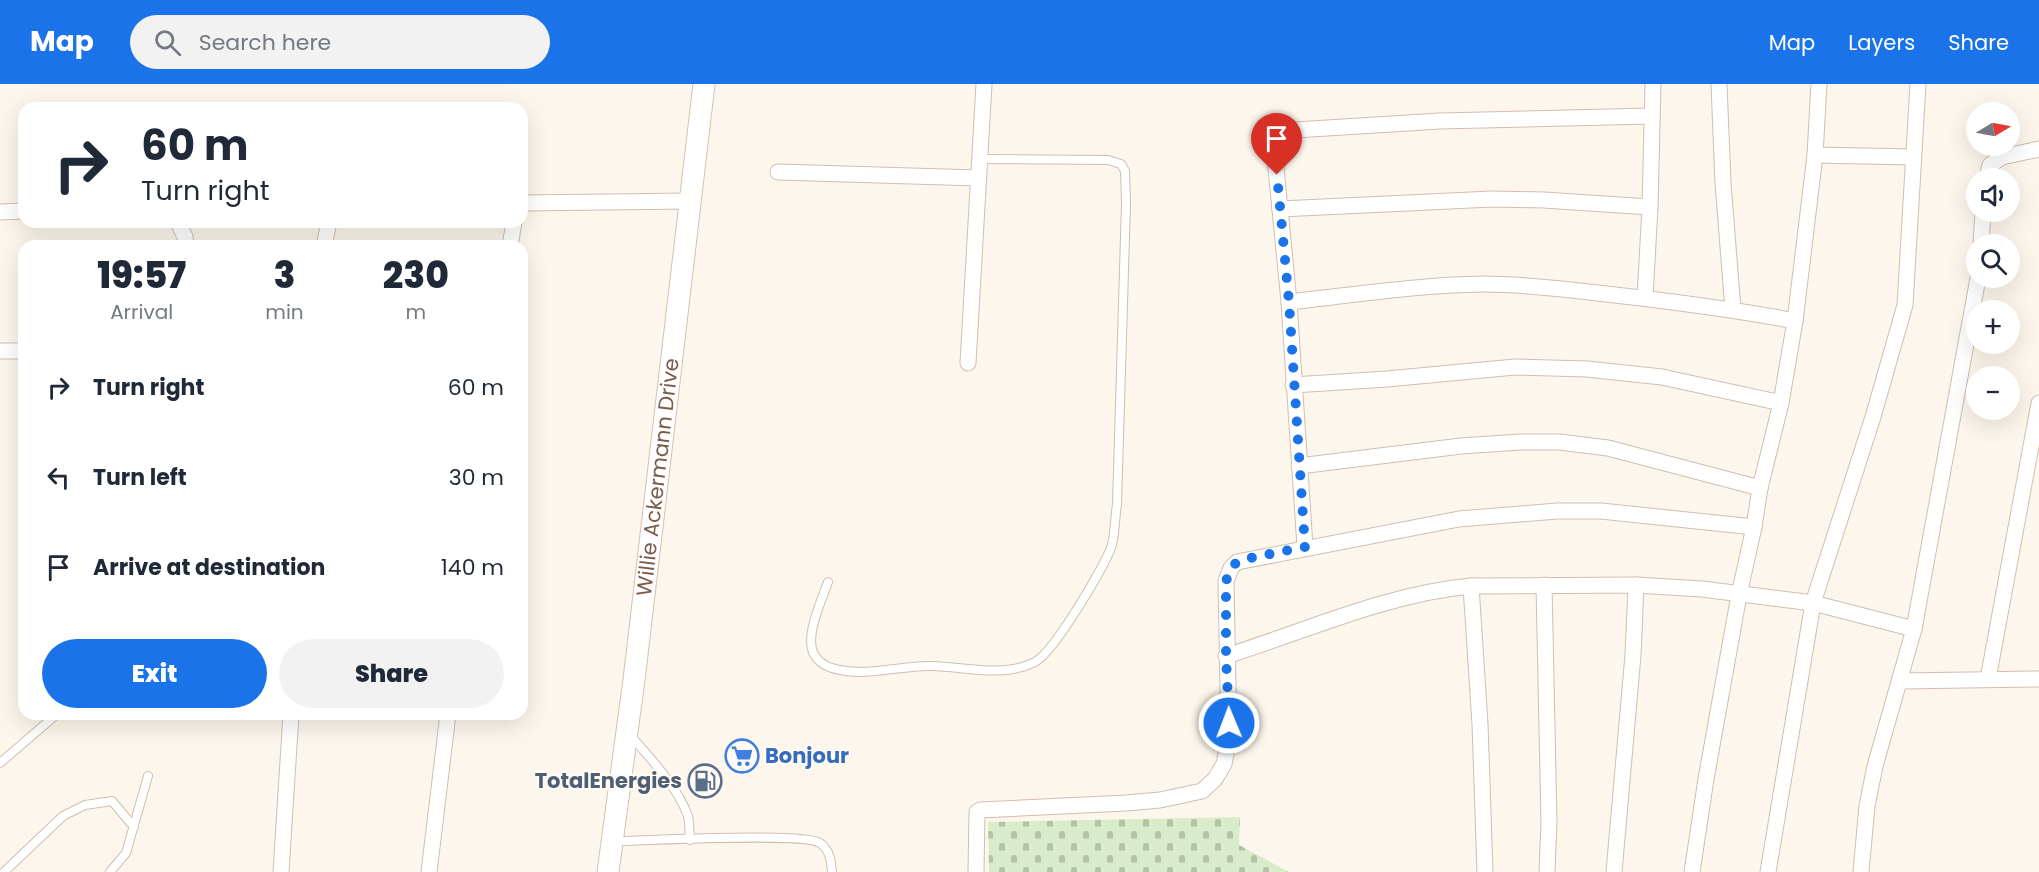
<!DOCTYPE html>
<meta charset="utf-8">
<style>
body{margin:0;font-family:Poppins,sans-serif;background:#f2f2f3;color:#1f2937;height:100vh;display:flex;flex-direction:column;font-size:22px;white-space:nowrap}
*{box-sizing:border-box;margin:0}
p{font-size:20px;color:#747a83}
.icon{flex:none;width:33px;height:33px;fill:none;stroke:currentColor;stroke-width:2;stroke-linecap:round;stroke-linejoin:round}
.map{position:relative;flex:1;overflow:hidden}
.drawer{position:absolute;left:18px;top:156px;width:510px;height:480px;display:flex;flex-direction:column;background:#fff;border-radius:18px;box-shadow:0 6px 24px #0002}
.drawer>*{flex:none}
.guide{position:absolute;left:18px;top:18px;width:510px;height:126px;border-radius:18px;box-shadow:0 6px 24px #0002;background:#fff;color:#1f2937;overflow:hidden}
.needle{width:39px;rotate:80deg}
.tools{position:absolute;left:1966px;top:18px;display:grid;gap:12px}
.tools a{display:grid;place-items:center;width:54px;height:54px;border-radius:50%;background:#fff;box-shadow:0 6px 24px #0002;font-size:30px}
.pin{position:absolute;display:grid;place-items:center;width:51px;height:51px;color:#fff;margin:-62px -26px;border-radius:50% 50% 50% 0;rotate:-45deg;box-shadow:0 0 6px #0007}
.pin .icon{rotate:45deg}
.me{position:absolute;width:66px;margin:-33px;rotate:359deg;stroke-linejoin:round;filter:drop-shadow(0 0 4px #0008)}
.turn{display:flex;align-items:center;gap:21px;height:126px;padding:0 24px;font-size:27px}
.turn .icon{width:78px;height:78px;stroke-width:2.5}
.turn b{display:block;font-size:42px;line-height:51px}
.eta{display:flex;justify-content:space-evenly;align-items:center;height:102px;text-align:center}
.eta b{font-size:36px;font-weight:800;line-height:42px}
.primary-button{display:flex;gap:12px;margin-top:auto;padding:12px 24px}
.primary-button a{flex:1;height:69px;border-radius:36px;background:#1a73e8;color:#fff;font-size:24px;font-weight:800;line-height:69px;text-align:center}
.primary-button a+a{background:#f2f2f3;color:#1f2937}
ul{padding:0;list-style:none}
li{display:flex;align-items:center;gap:18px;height:90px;padding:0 24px}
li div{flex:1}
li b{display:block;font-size:22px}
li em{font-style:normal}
header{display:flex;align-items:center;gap:36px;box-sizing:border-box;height:84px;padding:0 30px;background:#1a73e8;color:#fff}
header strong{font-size:28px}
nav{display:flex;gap:33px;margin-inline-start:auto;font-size:21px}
.search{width:420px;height:54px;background:#f2f2f3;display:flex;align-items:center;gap:15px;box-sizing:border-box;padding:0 21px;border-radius:33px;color:#747a83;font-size:22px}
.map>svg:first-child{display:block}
.cemetery{fill:url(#cemetery-stones)}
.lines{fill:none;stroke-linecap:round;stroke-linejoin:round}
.lane-casing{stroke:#d1beb0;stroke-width:10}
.street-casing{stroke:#d1beb0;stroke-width:17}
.secondary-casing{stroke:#d6c0b0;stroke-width:23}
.lane{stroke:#fff;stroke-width:8}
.street{stroke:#fff;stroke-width:15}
.secondary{stroke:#fff;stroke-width:21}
.route{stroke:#1a73e8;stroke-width:10;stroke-dasharray:0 18}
.labels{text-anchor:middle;stroke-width:5;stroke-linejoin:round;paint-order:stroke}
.street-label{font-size:21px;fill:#7a5c4d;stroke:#fffaf3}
.shop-label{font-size:21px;font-weight:bold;fill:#366cbe;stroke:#fffaf3;text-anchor:start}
.service-label{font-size:21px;font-weight:bold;fill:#4e5e75;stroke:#fffaf3;text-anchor:end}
</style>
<header>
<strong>Map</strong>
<div class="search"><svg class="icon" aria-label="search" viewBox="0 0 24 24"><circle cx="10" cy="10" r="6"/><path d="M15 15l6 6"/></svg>Search here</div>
<nav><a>Map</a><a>Layers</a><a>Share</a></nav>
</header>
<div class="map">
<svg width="2039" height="788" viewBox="0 0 2039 788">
<defs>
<pattern id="cemetery-stones" width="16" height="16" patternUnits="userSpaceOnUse" patternTransform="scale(1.5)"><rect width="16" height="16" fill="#d8ecc9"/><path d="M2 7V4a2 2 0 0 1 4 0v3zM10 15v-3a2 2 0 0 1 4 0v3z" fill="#b4c2a5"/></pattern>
</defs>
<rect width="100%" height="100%" fill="#fdf6ec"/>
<!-- cemetery -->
<path class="cemetery" d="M1240,733L1239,761L1289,788H989L988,738Z"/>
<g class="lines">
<!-- lane casing -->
<g class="lane-casing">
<g id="lane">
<path d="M828,498C822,516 803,554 815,572C823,583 833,585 846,587C873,591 905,581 932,582C967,583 1003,594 1035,578C1054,568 1105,482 1112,461C1115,448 1115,433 1117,420L1126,119L1125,87L1121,80L1108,76L981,75"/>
<path d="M630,651C651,675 677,702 688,732C690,740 689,748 690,756"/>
<path d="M0,679L57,630"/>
<path d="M612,757C643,757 804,748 820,759C830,766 831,777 832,788"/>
<path d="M4,788L63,732L85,721L112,717L134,743"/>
<path d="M110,788L126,769L148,692"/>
</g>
</g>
<!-- street casing -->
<g class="street-casing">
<g id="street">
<path d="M1719,0L1723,99L1733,226"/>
<path d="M1815,71L1913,73"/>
<path d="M778,88L978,94"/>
<path d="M1987,94L1990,81L2002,73L2039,65"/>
<path d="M522,119L690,117"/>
<path d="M1280,125L1492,115L1544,116L1650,123"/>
<path d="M0,128L24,127"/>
<path d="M178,138L185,153L186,162"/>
<path d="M1981,160L1983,128"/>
<path d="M324,162L329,138"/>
<path d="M510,162L514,138"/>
<path d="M1645,214L1650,123L1653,0"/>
<path d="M1289,218C1353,211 1418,201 1483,200C1524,200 1566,205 1606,210C1669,217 1732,225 1795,237L1781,319L1760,404L1754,443L1739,511L1706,695L1692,788"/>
<path d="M1795,237L1815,71L1819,0"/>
<path d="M0,267H24"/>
<path d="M968,279L984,0"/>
<path d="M1293,301L1387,295L1515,283L1587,285L1662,293L1781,319"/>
<path d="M1299,382L1461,362L1520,358H1559L1608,364L1760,404"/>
<path d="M1305,463L1289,218L1275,74L1276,59L1295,46L1440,37L1652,32"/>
<path d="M1544,501L1549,739L1547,788"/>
<path d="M1471,502L1480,640L1485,788"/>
<path d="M1226,572C1306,547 1386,510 1471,502L1636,501L1702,505L1813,519L1914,545"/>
<path d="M1988,595L2039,319"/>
<path d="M1901,597L2039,595"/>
<path d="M281,788L291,630"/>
<path d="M429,788L448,630"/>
<path d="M976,788L977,728L980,726L1126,719L1160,716L1202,707L1215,695L1224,680L1229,655L1226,497L1231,484L1237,478L1459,435L1557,427H1601L1754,443"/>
<path d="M1614,788L1633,571L1636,501"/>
<path d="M1768,788L1813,519L1873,333L1905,221L1918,0"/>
<path d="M1861,788L1867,722L1875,682L1914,545L1978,194"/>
</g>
</g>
<!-- secondary casing -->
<g class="secondary-casing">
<g id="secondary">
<path id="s1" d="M608,788L634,596L704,0"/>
</g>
</g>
<!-- lane -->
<use href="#lane" class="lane"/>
<!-- street -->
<use href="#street" class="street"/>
<!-- secondary -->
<use href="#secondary" class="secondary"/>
</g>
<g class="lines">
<!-- route -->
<path class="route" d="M1229,639L1226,572V497L1231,484L1237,478L1245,475L1305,463L1289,218L1277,91"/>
</g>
<!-- icons -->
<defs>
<g id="supermarket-ring" transform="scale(1.725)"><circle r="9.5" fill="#fffaf3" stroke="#3f7fe0" stroke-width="1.5"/><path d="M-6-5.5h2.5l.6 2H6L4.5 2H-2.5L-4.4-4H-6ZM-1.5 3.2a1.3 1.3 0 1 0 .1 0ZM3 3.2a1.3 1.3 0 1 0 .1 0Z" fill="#3f7fe0"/></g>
<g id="fuel-ring" transform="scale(1.725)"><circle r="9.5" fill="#fffaf3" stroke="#5c6f8a" stroke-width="1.5"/><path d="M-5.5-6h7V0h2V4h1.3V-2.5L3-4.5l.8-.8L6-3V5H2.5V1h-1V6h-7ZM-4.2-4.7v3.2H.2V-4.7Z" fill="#5c6f8a"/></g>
</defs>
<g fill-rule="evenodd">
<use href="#supermarket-ring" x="742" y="672"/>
<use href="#fuel-ring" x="705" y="697"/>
</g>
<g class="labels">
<!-- street labels -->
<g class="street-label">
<text dy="7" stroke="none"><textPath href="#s1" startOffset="398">Willie Ackermann Drive</textPath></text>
</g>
<!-- shop labels -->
<g class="shop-label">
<text x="765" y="679">Bonjour</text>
</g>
<!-- service labels -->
<g class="service-label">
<text x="682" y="704">TotalEnergies</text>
</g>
</g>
</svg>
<div class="tools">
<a><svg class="needle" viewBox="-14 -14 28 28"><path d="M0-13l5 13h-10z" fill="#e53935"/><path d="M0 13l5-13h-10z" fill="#747a83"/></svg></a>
<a><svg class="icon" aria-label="sound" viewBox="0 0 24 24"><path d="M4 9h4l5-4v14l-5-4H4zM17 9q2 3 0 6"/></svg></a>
<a><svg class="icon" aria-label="search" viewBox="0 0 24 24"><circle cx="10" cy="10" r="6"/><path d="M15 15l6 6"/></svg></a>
<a>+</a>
<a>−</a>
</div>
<div class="pin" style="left:1277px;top:91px;background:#d93025"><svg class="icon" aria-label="arrive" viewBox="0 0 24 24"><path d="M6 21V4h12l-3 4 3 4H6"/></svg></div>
<svg class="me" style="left:1229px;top:639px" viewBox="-20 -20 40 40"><circle r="17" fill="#1a73e8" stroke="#fff" stroke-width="3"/><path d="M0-11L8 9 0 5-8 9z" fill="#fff"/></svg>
<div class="guide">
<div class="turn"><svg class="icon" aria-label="right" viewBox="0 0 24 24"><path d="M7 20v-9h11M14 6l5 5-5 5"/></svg><div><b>60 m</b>Turn right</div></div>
</div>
<section class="drawer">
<div class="eta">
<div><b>19:57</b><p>Arrival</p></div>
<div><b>3</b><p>min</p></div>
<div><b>230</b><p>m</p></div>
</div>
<ul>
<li><svg class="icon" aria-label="right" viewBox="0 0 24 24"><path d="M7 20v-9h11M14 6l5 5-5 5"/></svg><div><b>Turn right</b></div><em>60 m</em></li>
<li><svg class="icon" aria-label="left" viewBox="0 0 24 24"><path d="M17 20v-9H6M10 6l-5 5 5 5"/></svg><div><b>Turn left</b></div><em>30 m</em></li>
<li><svg class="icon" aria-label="arrive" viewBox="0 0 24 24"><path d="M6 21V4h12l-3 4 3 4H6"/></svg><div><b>Arrive at destination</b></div><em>140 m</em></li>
</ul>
<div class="primary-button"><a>Exit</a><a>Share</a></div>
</section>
</div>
